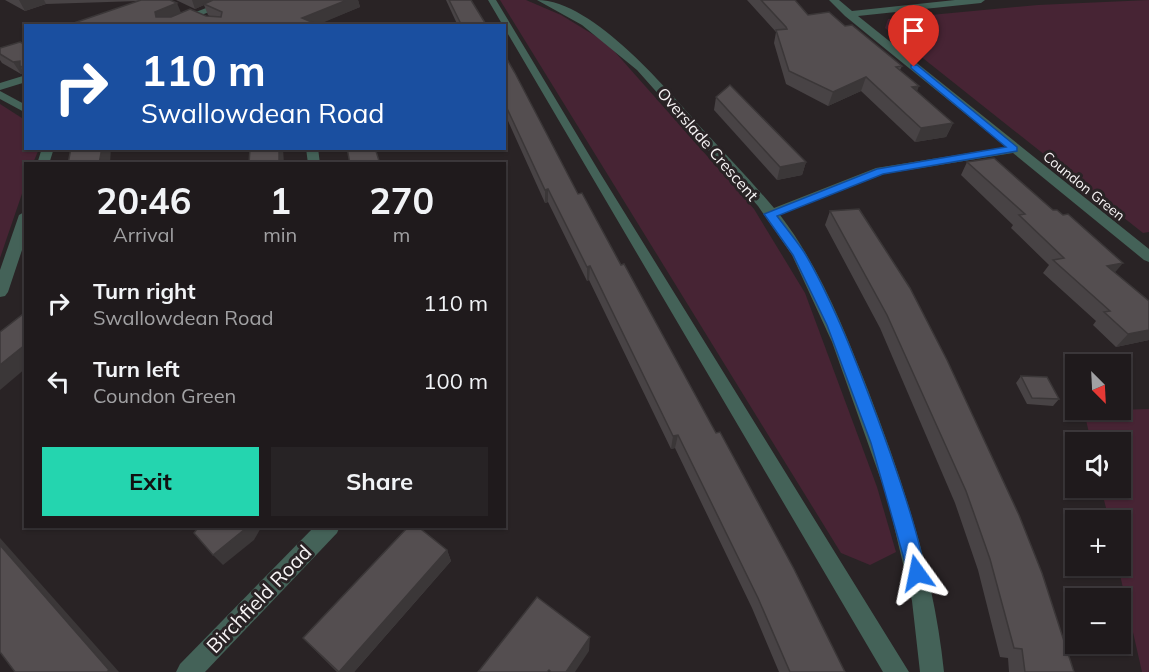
<!DOCTYPE html>
<meta charset="utf-8">
<style>
body{margin:0;font-family:Mulish,sans-serif;background:#272325;color:#f1f3f6;height:100vh;display:flex;flex-direction:column;font-size:22px;white-space:nowrap}
*{box-sizing:border-box;margin:0}
p{font-size:20px;color:#a1a1a3}
.icon{flex:none;width:33px;height:33px;fill:none;stroke:currentColor;stroke-width:2;stroke-linecap:round;stroke-linejoin:round}
.map{position:relative;flex:1;overflow:hidden}
.sheet{position:absolute;left:24px;top:162px;width:482px;height:366px;display:flex;flex-direction:column;background:#1f1a1c;border-radius:0px;box-shadow:0 2px 4px #0004,0 0 0 2px #3c383b}
.sheet>*{flex:none}
.top-card{position:absolute;left:24px;top:24px;width:482px;height:126px;border-radius:0px;box-shadow:0 2px 4px #0004,0 0 0 2px #3c383b;background:#1a4fa0;color:#fff;overflow:hidden}
.needle{width:39px;rotate:156deg}
.controls{position:absolute;left:1065px;top:354px;display:grid;gap:12px}
.controls a{display:grid;place-items:center;width:66px;height:66px;border-radius:0px;background:#1f1a1c;box-shadow:0 2px 4px #0004,0 0 0 2px #3c383b;font-size:30px}
.pin{position:absolute;display:grid;place-items:center;width:51px;height:51px;color:#fff;margin:-62px -26px;border-radius:50% 50% 50% 0;rotate:-45deg;box-shadow:0 0 6px #0007}
.pin .icon{rotate:45deg}
.me{position:absolute;width:66px;margin:-33px;rotate:348deg;stroke-linejoin:round;filter:drop-shadow(0 0 4px #0008)}
.turn{display:flex;align-items:center;gap:21px;height:126px;padding:0 18px;font-size:27px}
.turn .icon{width:78px;height:78px;stroke-width:2.5}
.turn b{display:block;font-size:42px;line-height:51px}
.eta{display:flex;justify-content:space-evenly;align-items:center;height:102px;text-align:center}
.eta b{font-size:36px;font-weight:700;line-height:42px}
.cta{display:flex;gap:12px;margin-top:auto;padding:12px 18px}
.cta a{flex:1;height:69px;border-radius:0px;background:#24d5af;color:#111;font-size:24px;font-weight:700;line-height:69px;text-align:center}
.cta a+a{background:#272325;color:#f1f3f6}
ul{padding:0;list-style:none}
li{display:flex;align-items:center;gap:18px;height:78px;padding:0 18px}
li div{flex:1}
li b{display:block;font-size:22px}
li em{font-style:normal}
.map>svg:first-child{display:block}
.green{fill:#472434}
.lines{fill:none;stroke-linecap:round;stroke-linejoin:round}
.minor{fill:#446258;fill-rule:evenodd}
.wall{fill:#484345}
.shaded-wall{fill:#3b3738}
.building{fill:#544e50;stroke:#3b3738;stroke-width:1.5}
.route{fill:#1a73e8;stroke:#114b97;stroke-width:1.5}
.labels{text-anchor:middle;stroke-width:6;stroke-linejoin:round;paint-order:stroke}
.far-street-label{font-size:14px;fill:#f7f4f5;stroke:#292325}
.street-label{font-size:16px;fill:#f7f4f5;stroke:#292325}
.near-street-label{font-size:20px;fill:#f7f4f5;stroke:#292325}
</style>
<div class="map">
<svg width="1149" height="672" viewBox="0 0 1149 672">
<rect width="100%" height="100%" fill="#292325"/>
<!-- green -->
<g class="green">
<path d="M500,0H526L561,15L607,43L754,209L805,293L877,487L896,552L870,565L841,553Z"/>
<path d="M1149,0V232L1143,233L885,28L888,19L1038,5Z"/>
<path d="M0,104L25,120L26,148L39,149L33,163L26,164L25,185L0,258Z"/>
<path d="M1149,409V672H1142L1118,566H1120V520H1109L1101,488H1120V442H1091L1084,411Z"/>
</g>
<g class="lines">
<!-- minor -->
<g class="minor">
<path d="M226,0H238L175,26H161Z"/>
<path d="M488,0H496L600,173L909,672H883Z"/>
<path d="M537,0C594,0 670,93 706,133C729,158 752,182 774,208L876,168L1006,147L845,16L829,0H839L852,11L955,0H985L981,3L858,16L1149,249V262L1144,260L1013,153L884,174L780,215C820,267 844,329 868,390C903,482 934,573 944,672H920L912,601L887,497L832,342L792,255L758,206L637,70L582,25Z"/>
<path d="M26,75V82L0,90V83Z"/>
<path d="M0,91L26,105V113L0,99Z"/>
<path d="M42,148H54L49,164H37Z"/>
<path d="M306,148H318L320,164H308Z"/>
<path d="M26,211V238L8,292L5,296L0,297V270L19,215Z"/>
<path d="M315,526H340L337,533L205,672H176L180,664Z"/>
</g>
</g>
<!-- wall -->
<g class="wall">
<path d="M5,0H170L181,13L206,16L211,17L208,15L204,5L195,9L176,0H358L360,7L318,24L68,25L139,1L46,4L25,11Z"/>
<path d="M446,0H471L487,26H458Z"/>
<path d="M747,0H795L808,15L845,26L902,66L900,70L917,92L953,123L946,137L915,142L861,91L828,106L786,84L774,43L776,32Z"/>
<path d="M26,45V74H21L2,63L0,60V48Z"/>
<path d="M504,54L578,194L845,672H779L752,608L675,448L671,449L589,280L587,281L548,202L545,203L504,112Z"/>
<path d="M716,97L806,162L802,175L777,180L714,110Z"/>
<path d="M967,162L1115,272L1149,340L1116,347L1093,325L1096,321L1043,273L1049,265L1011,228L1013,225L961,175Z"/>
<path d="M859,209L1074,672H1009L1008,658L1000,657L978,570L955,503L880,328L825,225L830,211Z"/>
<path d="M1021,376L1059,399L1053,406L1027,404L1016,383Z"/>
<path d="M447,550L451,561L354,672H337L303,638Z"/>
</g>
<!-- shaded-wall -->
<g class="shaded-wall">
<path d="M19,0H44L46,4L25,11Z"/>
<path d="M192,0H219L204,4V5L195,9Z"/>
<path d="M347,0H358L360,7L315,26L302,18Z"/>
<path d="M177,3L182,15L160,24L156,17L155,12Z"/>
<path d="M20,61V66L25,74H21L13,62Z"/>
<path d="M866,77L861,91L828,106L833,92Z"/>
<path d="M919,86L914,100L912,87Z"/>
<path d="M953,123L946,137L915,142L921,128Z"/>
<path d="M102,148H111L110,164H99Z"/>
<path d="M279,148H283L284,164H279Z"/>
<path d="M806,162L802,175L777,180L780,167Z"/>
<path d="M548,189V202L545,203V190Z"/>
<path d="M1123,263L1112,276L1107,266Z"/>
<path d="M590,266L589,280L587,281V267Z"/>
<path d="M1149,330V340L1116,347L1128,334Z"/>
<path d="M26,344V368L0,390V365Z"/>
<path d="M678,435L675,448L671,449L673,436Z"/>
<path d="M246,526H262L254,540L223,565L213,555Z"/>
<path d="M0,538L119,672H107L0,545Z"/>
<path d="M447,550L451,561L354,672H339Z"/>
<path d="M590,637L589,651L575,672H566Z"/>
</g>
<!-- building -->
<g class="building">
<path d="M141,0H170L177,3L155,12L156,17H171L190,9L206,16L221,17L222,12L204,4L213,0H347L302,18L321,26L68,25Z"/>
<path d="M449,0H471L487,26H462Z"/>
<path d="M761,0H795L808,15L829,12L845,26L852,25L902,66L896,67L919,86L912,87L953,123L921,128L866,77L833,92L789,71L776,30L787,29L786,27Z"/>
<path d="M20,42L26,45V69L20,66V61L13,62L0,54V48Z"/>
<path d="M504,54L515,73L578,194L582,193L621,265L624,264L716,433L720,432L794,569L845,672H790L758,598L678,435L673,436L590,266L587,267L548,189L545,190L504,102Z"/>
<path d="M730,85L806,162L780,167L716,97Z"/>
<path d="M71,148H102L99,164H68Z"/>
<path d="M250,148H279V164H249Z"/>
<path d="M347,148H375L380,164H350Z"/>
<path d="M994,158L1053,210H1057L1063,215L1068,214L1123,263L1107,266L1149,301V330L1128,334L1104,312L1110,311L1053,260L1064,258L1019,215L1025,214L967,162Z"/>
<path d="M859,209L910,288L947,360L1019,515L1042,573L1074,672H1025L1022,649L1014,648L990,559L966,491L887,315L830,211Z"/>
<path d="M26,304V344L0,365V332L23,314Z"/>
<path d="M1021,376L1047,377L1059,399L1032,398Z"/>
<path d="M199,526H246L245,529L213,555L194,533Z"/>
<path d="M409,526H417L447,550L339,672L303,638Z"/>
<path d="M0,545L109,670L107,672H15L0,652Z"/>
<path d="M537,597L590,637L566,672H551L549,670L547,672H478Z"/>
</g>
<!-- route -->
<path class="route" d="M911,65H917L1017,147V151L883,174L777,216C786,228 796,240 804,252C818,275 830,301 841,326C856,359 933,556 923,580L917,582L910,580L871,443L827,325L793,255L764,214L877,169L1006,147L911,68Z"/>
<g class="labels">
<!-- far-street labels -->
<g class="far-street-label">
<text transform="translate(1084 186) rotate(39)" y="5">Coundon Green</text>
</g>
<!-- street labels -->
<g class="street-label">
<text transform="translate(708 144) rotate(49)" y="6">Overslade Crescent</text>
</g>
<!-- near-street labels -->
<g class="near-street-label">
<text transform="translate(259 599) rotate(-46)" y="7">Birchfield Road</text>
</g>
</g>
</svg>
<div class="controls">
<a><svg class="needle" viewBox="-14 -14 28 28"><path d="M0-13l5 13h-10z" fill="#e53935"/><path d="M0 13l5-13h-10z" fill="#a1a1a3"/></svg></a>
<a><svg class="icon" aria-label="sound" viewBox="0 0 24 24"><path d="M4 9h4l5-4v14l-5-4H4zM17 9q2 3 0 6"/></svg></a>
<a>+</a>
<a>−</a>
</div>
<div class="pin" style="left:914px;top:67px;background:#d93025"><svg class="icon" aria-label="arrive" viewBox="0 0 24 24"><path d="M6 21V4h12l-3 4 3 4H6"/></svg></div>
<svg class="me" style="left:917px;top:573px" viewBox="-20 -20 40 40"><path d="M0-17L14 15 0 8-14 15z" fill="#1a73e8" stroke="#fff" stroke-width="4"/></svg>
<div class="top-card">
<div class="turn"><svg class="icon" aria-label="right" viewBox="0 0 24 24"><path d="M7 20v-9h11M14 6l5 5-5 5"/></svg><div><b>110 m</b>Swallowdean Road</div></div>
</div>
<section class="sheet">
<div class="eta">
<div><b>20:46</b><p>Arrival</p></div>
<div><b>1</b><p>min</p></div>
<div><b>270</b><p>m</p></div>
</div>
<ul>
<li><svg class="icon" aria-label="right" viewBox="0 0 24 24"><path d="M7 20v-9h11M14 6l5 5-5 5"/></svg><div><b>Turn right</b><p>Swallowdean Road</p></div><em>110 m</em></li>
<li><svg class="icon" aria-label="left" viewBox="0 0 24 24"><path d="M17 20v-9H6M10 6l-5 5 5 5"/></svg><div><b>Turn left</b><p>Coundon Green</p></div><em>100 m</em></li>
</ul>
<div class="cta"><a>Exit</a><a>Share</a></div>
</section>
</div>
